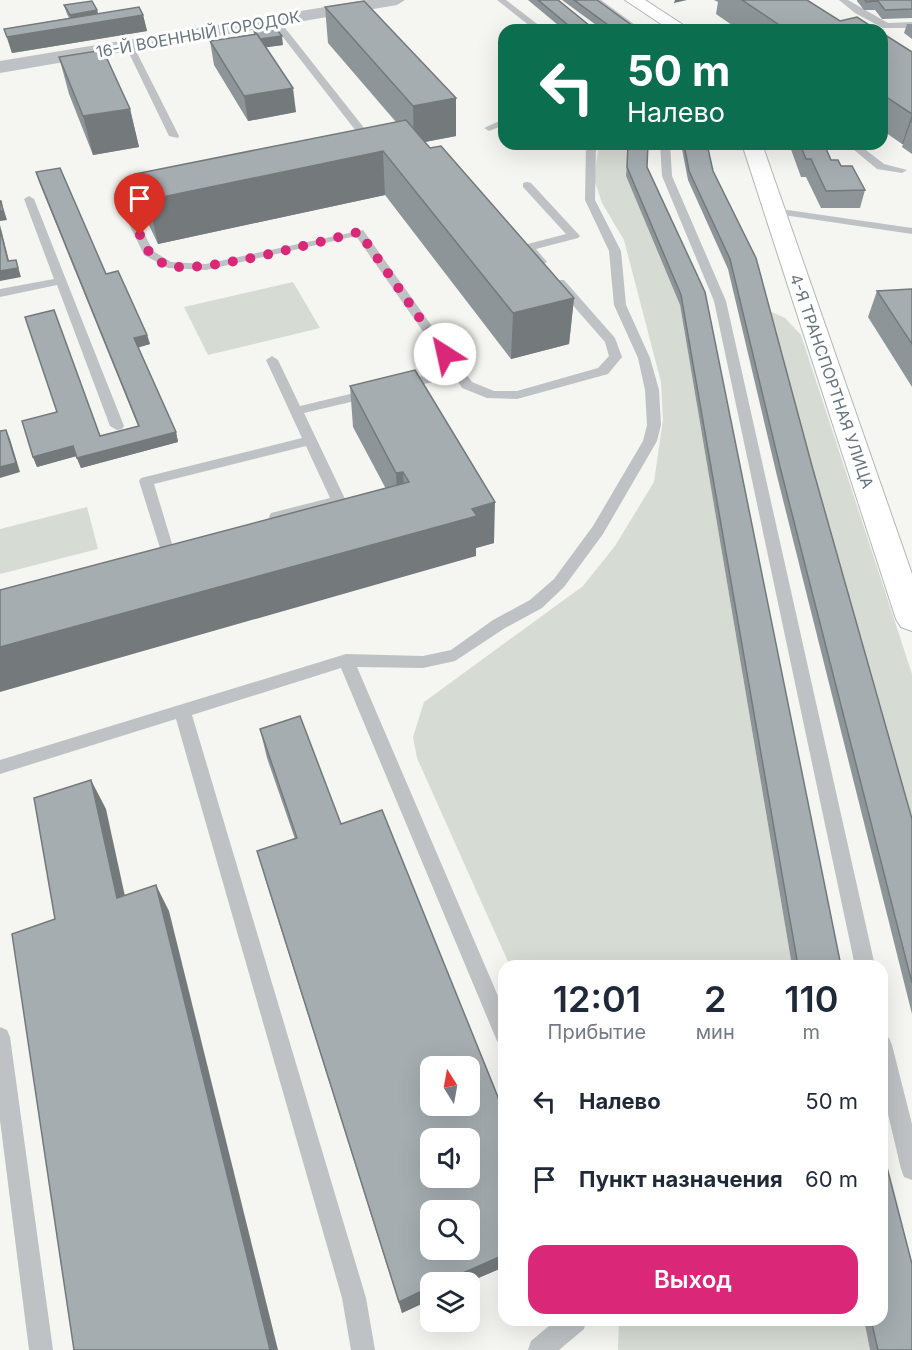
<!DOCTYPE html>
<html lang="ru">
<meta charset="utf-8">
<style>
body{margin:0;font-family:Inter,sans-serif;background:#f6f6f7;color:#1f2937;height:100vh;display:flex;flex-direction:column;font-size:22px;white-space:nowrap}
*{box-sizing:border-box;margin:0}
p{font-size:20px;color:#747a83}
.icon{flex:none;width:33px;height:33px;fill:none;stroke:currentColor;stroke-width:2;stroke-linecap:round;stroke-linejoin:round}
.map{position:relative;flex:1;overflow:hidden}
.panel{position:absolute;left:498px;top:960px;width:390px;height:366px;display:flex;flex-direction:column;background:#fff;border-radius:18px;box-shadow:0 6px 24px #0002}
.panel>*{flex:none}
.top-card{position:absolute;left:498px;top:24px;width:390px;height:126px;border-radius:18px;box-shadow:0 6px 24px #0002;background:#0b6e4f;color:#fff;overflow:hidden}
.needle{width:39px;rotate:349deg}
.tools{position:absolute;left:420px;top:1056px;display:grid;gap:12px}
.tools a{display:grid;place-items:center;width:60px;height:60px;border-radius:12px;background:#fff;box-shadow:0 6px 24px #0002;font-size:30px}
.pin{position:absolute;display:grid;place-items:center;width:51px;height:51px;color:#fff;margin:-62px -26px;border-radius:50% 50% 50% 0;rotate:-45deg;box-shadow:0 0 6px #0007}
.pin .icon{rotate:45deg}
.me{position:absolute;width:66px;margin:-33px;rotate:325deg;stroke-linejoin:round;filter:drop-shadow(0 0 4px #0008)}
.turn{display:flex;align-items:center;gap:21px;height:126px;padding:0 30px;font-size:27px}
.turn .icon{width:78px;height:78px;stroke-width:2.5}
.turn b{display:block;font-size:42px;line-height:51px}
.eta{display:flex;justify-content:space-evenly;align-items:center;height:102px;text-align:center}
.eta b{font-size:36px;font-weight:600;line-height:42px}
.primary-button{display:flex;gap:12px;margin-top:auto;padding:12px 30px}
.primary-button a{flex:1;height:69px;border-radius:18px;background:#db2777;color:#fff;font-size:24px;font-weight:600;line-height:69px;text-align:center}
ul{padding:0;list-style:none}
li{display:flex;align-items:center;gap:18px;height:78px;padding:0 30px}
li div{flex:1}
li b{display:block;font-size:22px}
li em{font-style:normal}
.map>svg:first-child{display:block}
.green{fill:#d6dbd3}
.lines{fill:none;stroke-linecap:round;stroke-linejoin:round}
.secondary-casing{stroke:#b1b6b9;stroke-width:2}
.lane{fill:#bec2c5;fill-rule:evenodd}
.street{fill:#bec2c5;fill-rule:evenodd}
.secondary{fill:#fff;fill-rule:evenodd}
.wall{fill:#8e9598}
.shaded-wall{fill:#74797c}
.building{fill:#a5adb1;stroke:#74797c;stroke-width:1.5;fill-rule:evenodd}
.route{stroke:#db2777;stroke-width:10;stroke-dasharray:0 18}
.labels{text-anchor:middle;stroke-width:6;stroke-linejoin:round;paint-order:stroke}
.far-street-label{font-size:16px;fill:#67757f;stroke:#fff}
</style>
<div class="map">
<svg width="912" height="1350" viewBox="0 0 912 1350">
<rect width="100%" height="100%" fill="#f5f5f1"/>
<!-- green -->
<g class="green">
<path d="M599,144H628L626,176L680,305L792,966H510L417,758L413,737L424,702L583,586L615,546L654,482L663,419L661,382L624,240L602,203L594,179Z"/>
<path d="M293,282L320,328L208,355L184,307Z"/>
<path d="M765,309L785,318L801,335L912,674V841Z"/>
<path d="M87,507L98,549L0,574V529Z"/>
<path d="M619,1320H864L870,1350H618Z"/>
</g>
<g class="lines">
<!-- secondary casing -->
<g class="secondary-casing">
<g id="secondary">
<path d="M625,0H645L691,30H670Z"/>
<path d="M742,144H762L912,574V631L901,627L896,619Z"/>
</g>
</g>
<!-- lane -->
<g class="lane">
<path d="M497,0H506L545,30H535Z"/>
<path d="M591,0H601L642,30H632Z"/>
<path d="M839,0H848L888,23L912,22V28H883L855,13Z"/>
<path d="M272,19H278L376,143V147L366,148V144L272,23Z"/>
<path d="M679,24L682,25V29L655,30Z"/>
<path d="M126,43L133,45L179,136L178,138L169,136L125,45Z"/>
<path d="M504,119V125L489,131L484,128Z"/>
<path d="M586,144H596L595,200L621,251L626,305L650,358L659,390L661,425L657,441L603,534L564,587L542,608L505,628L455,661L423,668L357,667L504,1010V1044L497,1041L341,668L192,715L366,1298L375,1350H351L342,1298L176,719L0,774V760L346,654L423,656L451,650L493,620L530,600L554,579L593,526L643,441L647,425L645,390L638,358L614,305L609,251L585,200Z"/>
<path d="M660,144H670L672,176L726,301L875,966H855L714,301L662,176Z"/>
<path d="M847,144H858L884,164L907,170L902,173L877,169Z"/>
<path d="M527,182L531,183L580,236L578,238L536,249L547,262L541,265L537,264L524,249V245L566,234L523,187V183Z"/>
<path d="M163,187L167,188V192L128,201L153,251L171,262L206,264L363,230L472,382L494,391H517L598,368L609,356L605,342L556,286V280H564L615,338L622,357L608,374L517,399L487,398L462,388L455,377L402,389L397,388L395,385L397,382L450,370L356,236L206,270L168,268L144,255L117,199L118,197Z"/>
<path d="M29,196L34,199L124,426L122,429L117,430L110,426L57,285L0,297V289L54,279L24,199Z"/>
<path d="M774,208L912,228V234L770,213L769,211Z"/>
<path d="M272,356L278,360L300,406L371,389L378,393L376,396L304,413L346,501L339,506L276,522L271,521L269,517L271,513L330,498L306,446L154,484L173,547L171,551H161L139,481L141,478L302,438L266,360Z"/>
<path d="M0,1027L7,1030L10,1037L53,1350H29L0,1120Z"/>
<path d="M882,1035L889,1038L892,1045L912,1124V1180L904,1177L901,1169L882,1089Z"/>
<path d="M556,1320H587L584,1329L559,1350H528L531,1341Z"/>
</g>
<!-- street -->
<path class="street" d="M367,0H405L397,5L0,73V61Z"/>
<!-- secondary -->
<use href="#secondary" class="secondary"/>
</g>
<!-- wall -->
<g class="wall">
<path d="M528,0H558L595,30H564Z"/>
<path d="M562,0H597L637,29V30H603Z"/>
<path d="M714,0H807L840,21L877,30H739L716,14L718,2Z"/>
<path d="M857,0H912V18L882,19L875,10H864L857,1Z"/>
<path d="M64,5L97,10L98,14L143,15L147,31L12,53L4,29L69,18L67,14Z"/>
<path d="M325,7L456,98V136L425,142L574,298L569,344L511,359L385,195L158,244L146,219L135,174L396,122L328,43Z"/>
<path d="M907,24H912V39L904,33Z"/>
<path d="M253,29L283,45L266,47L296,112L248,121L214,65L210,41L254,34Z"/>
<path d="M882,33L912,52V154L902,147L903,144H902L882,130Z"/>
<path d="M59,57L130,109L139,147L93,155L69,94Z"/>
<path d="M628,144H648L647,167L705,292L841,966H792L680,305L626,176Z"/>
<path d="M681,144H707L713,171L812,466L912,819V1014L777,476L728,269L688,180Z"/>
<path d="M789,144H824L831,160L841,166L865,190L860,208H821L806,177H801Z"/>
<path d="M36,172L106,274L147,335L150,344L138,347L176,432L178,442L81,468L76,456L37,467L33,457L100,436L138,426L39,182Z"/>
<path d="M912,289V387L868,317L877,291Z"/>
<path d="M350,386L494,543L476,548V556L386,489L353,427Z"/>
<path d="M260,729L341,824L504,1112V1267L469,1282H430V1300L402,1313L265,878L295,839L267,758Z"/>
<path d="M864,1320H882L912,1350H870Z"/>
</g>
<!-- shaded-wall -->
<g class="shaded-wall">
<path d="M675,0H687L674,3Z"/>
<path d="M97,10L99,18L72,23L70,15Z"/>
<path d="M143,15L147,31L12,53L7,37Z"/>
<path d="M282,36L283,45L261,48L260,39Z"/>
<path d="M293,88L296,112L248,121L244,96Z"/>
<path d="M456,98V136L414,144L413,106Z"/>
<path d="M130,109L139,147L93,155L83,116Z"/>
<path d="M912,114V123L911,122L903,144H902Z"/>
<path d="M383,151L385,195L158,244L148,200Z"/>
<path d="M1,201L7,220L0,221V211Z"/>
<path d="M0,225L11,269L16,260L21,277L0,281V271L8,261L0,229Z"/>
<path d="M574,298L569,344L511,359L513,313Z"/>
<path d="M147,335L150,344L137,348L134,338Z"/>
<path d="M6,430L10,439L20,472L0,478V467Z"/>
<path d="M176,432L178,442L81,468L77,458Z"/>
<path d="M73,446L77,456L37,467L33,457Z"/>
<path d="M403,472L406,512L398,514L396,473Z"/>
<path d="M495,502L494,543L476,548V556L0,692V647Z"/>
<path d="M91,780L106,809L131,924L117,898Z"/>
<path d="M156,885L169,911L278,1350H270Z"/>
<path d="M504,1255V1267L469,1282H442Z"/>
<path d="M430,1287V1300L402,1313L399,1302Z"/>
</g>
<!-- building -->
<g class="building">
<path d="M538,0H558L595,30H574Z"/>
<path d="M574,0H597L637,29L631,30H615Z"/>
<path d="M742,0H807L840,21L857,17L877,30H787Z"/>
<path d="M865,0H912V9L885,10L878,1L866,2Z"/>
<path d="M92,1L97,10L70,15L64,5Z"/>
<path d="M364,1L456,98L413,106L325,7Z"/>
<path d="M139,7L143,15L7,37L4,29Z"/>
<path d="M274,26L282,36L260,39L253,29Z"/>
<path d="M882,33L912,52V114L882,94Z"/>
<path d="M257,34L293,88L244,96L210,41Z"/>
<path d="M103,50L130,109L83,116L59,57Z"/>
<path d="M406,120L430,148L441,146L574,298L513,313L383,151L148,200L135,174Z"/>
<path d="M628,144H648L647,167L705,292L841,966H798L681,295L627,167Z"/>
<path d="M684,144H707L713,171L756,258L812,466L912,819V983L780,467L730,259L689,171Z"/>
<path d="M800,144H824L831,160H838L841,166H852L865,190L826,191L811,159H806Z"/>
<path d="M60,168L106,274L118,271L147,335L134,338L176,432L77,458L73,446L33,457L22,421L57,412L25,317L54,310L100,436L139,426L36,172Z"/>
<path d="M0,201H1L3,211H0Z"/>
<path d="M0,229L8,261L16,260L18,268L0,271Z"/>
<path d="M912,289V344L877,291Z"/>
<path d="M415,370L495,502L472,509L477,516L0,647V590L409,482L403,472L396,473L350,386Z"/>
<path d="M6,430L16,463L0,467V431Z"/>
<path d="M300,716L341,824L382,810L504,1112V1255L442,1282H430V1287L399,1302L257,851L297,838L260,729ZM430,1066H470V1106H430ZM430,1138H470V1178H430ZM430,1210H470V1250H430Z"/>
<path d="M91,780L117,898L156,885L270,1350H74L12,934L55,919L34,798Z"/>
<path d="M882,1148L912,1264V1350H878L871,1320H882Z"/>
</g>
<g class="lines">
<!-- route -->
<path class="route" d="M140,235C146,249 152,259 167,265C199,276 321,241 359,232L445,354"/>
</g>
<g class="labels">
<!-- far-street labels -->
<g class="far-street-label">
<text transform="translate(198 34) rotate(-10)" y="6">16-Й ВОЕННЫЙ ГОРОДОК</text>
<text transform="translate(832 381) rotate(71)" y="6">4-Я ТРАНСПОРТНАЯ УЛИЦА</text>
</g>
</g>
</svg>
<div class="tools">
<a><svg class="needle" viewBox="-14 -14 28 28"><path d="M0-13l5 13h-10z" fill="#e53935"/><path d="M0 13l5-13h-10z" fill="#747a83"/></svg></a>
<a><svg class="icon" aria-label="sound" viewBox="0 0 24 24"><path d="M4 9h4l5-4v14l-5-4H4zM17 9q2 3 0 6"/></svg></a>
<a><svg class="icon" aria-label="search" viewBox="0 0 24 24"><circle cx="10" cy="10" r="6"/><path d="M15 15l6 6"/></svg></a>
<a><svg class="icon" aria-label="layers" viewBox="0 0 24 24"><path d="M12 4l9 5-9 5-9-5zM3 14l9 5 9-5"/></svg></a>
</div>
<div class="pin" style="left:140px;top:235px;background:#d93025"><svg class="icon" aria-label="arrive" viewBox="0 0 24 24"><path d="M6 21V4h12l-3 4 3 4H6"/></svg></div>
<svg class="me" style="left:445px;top:354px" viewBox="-20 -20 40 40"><circle r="19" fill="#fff"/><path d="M0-13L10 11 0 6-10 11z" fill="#db2777"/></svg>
<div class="top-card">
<div class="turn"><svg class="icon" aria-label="left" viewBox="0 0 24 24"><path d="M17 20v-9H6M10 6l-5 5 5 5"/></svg><div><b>50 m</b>Налево</div></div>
</div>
<section class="panel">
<div class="eta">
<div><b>12:01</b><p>Прибытие</p></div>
<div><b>2</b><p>мин</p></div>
<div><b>110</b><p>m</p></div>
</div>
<ul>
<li><svg class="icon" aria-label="left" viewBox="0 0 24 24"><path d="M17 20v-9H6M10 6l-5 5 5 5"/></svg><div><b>Налево</b></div><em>50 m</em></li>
<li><svg class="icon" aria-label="arrive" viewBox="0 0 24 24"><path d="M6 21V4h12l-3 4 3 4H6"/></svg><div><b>Пункт назначения</b></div><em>60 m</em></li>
</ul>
<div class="primary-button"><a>Выход</a></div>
</section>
</div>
